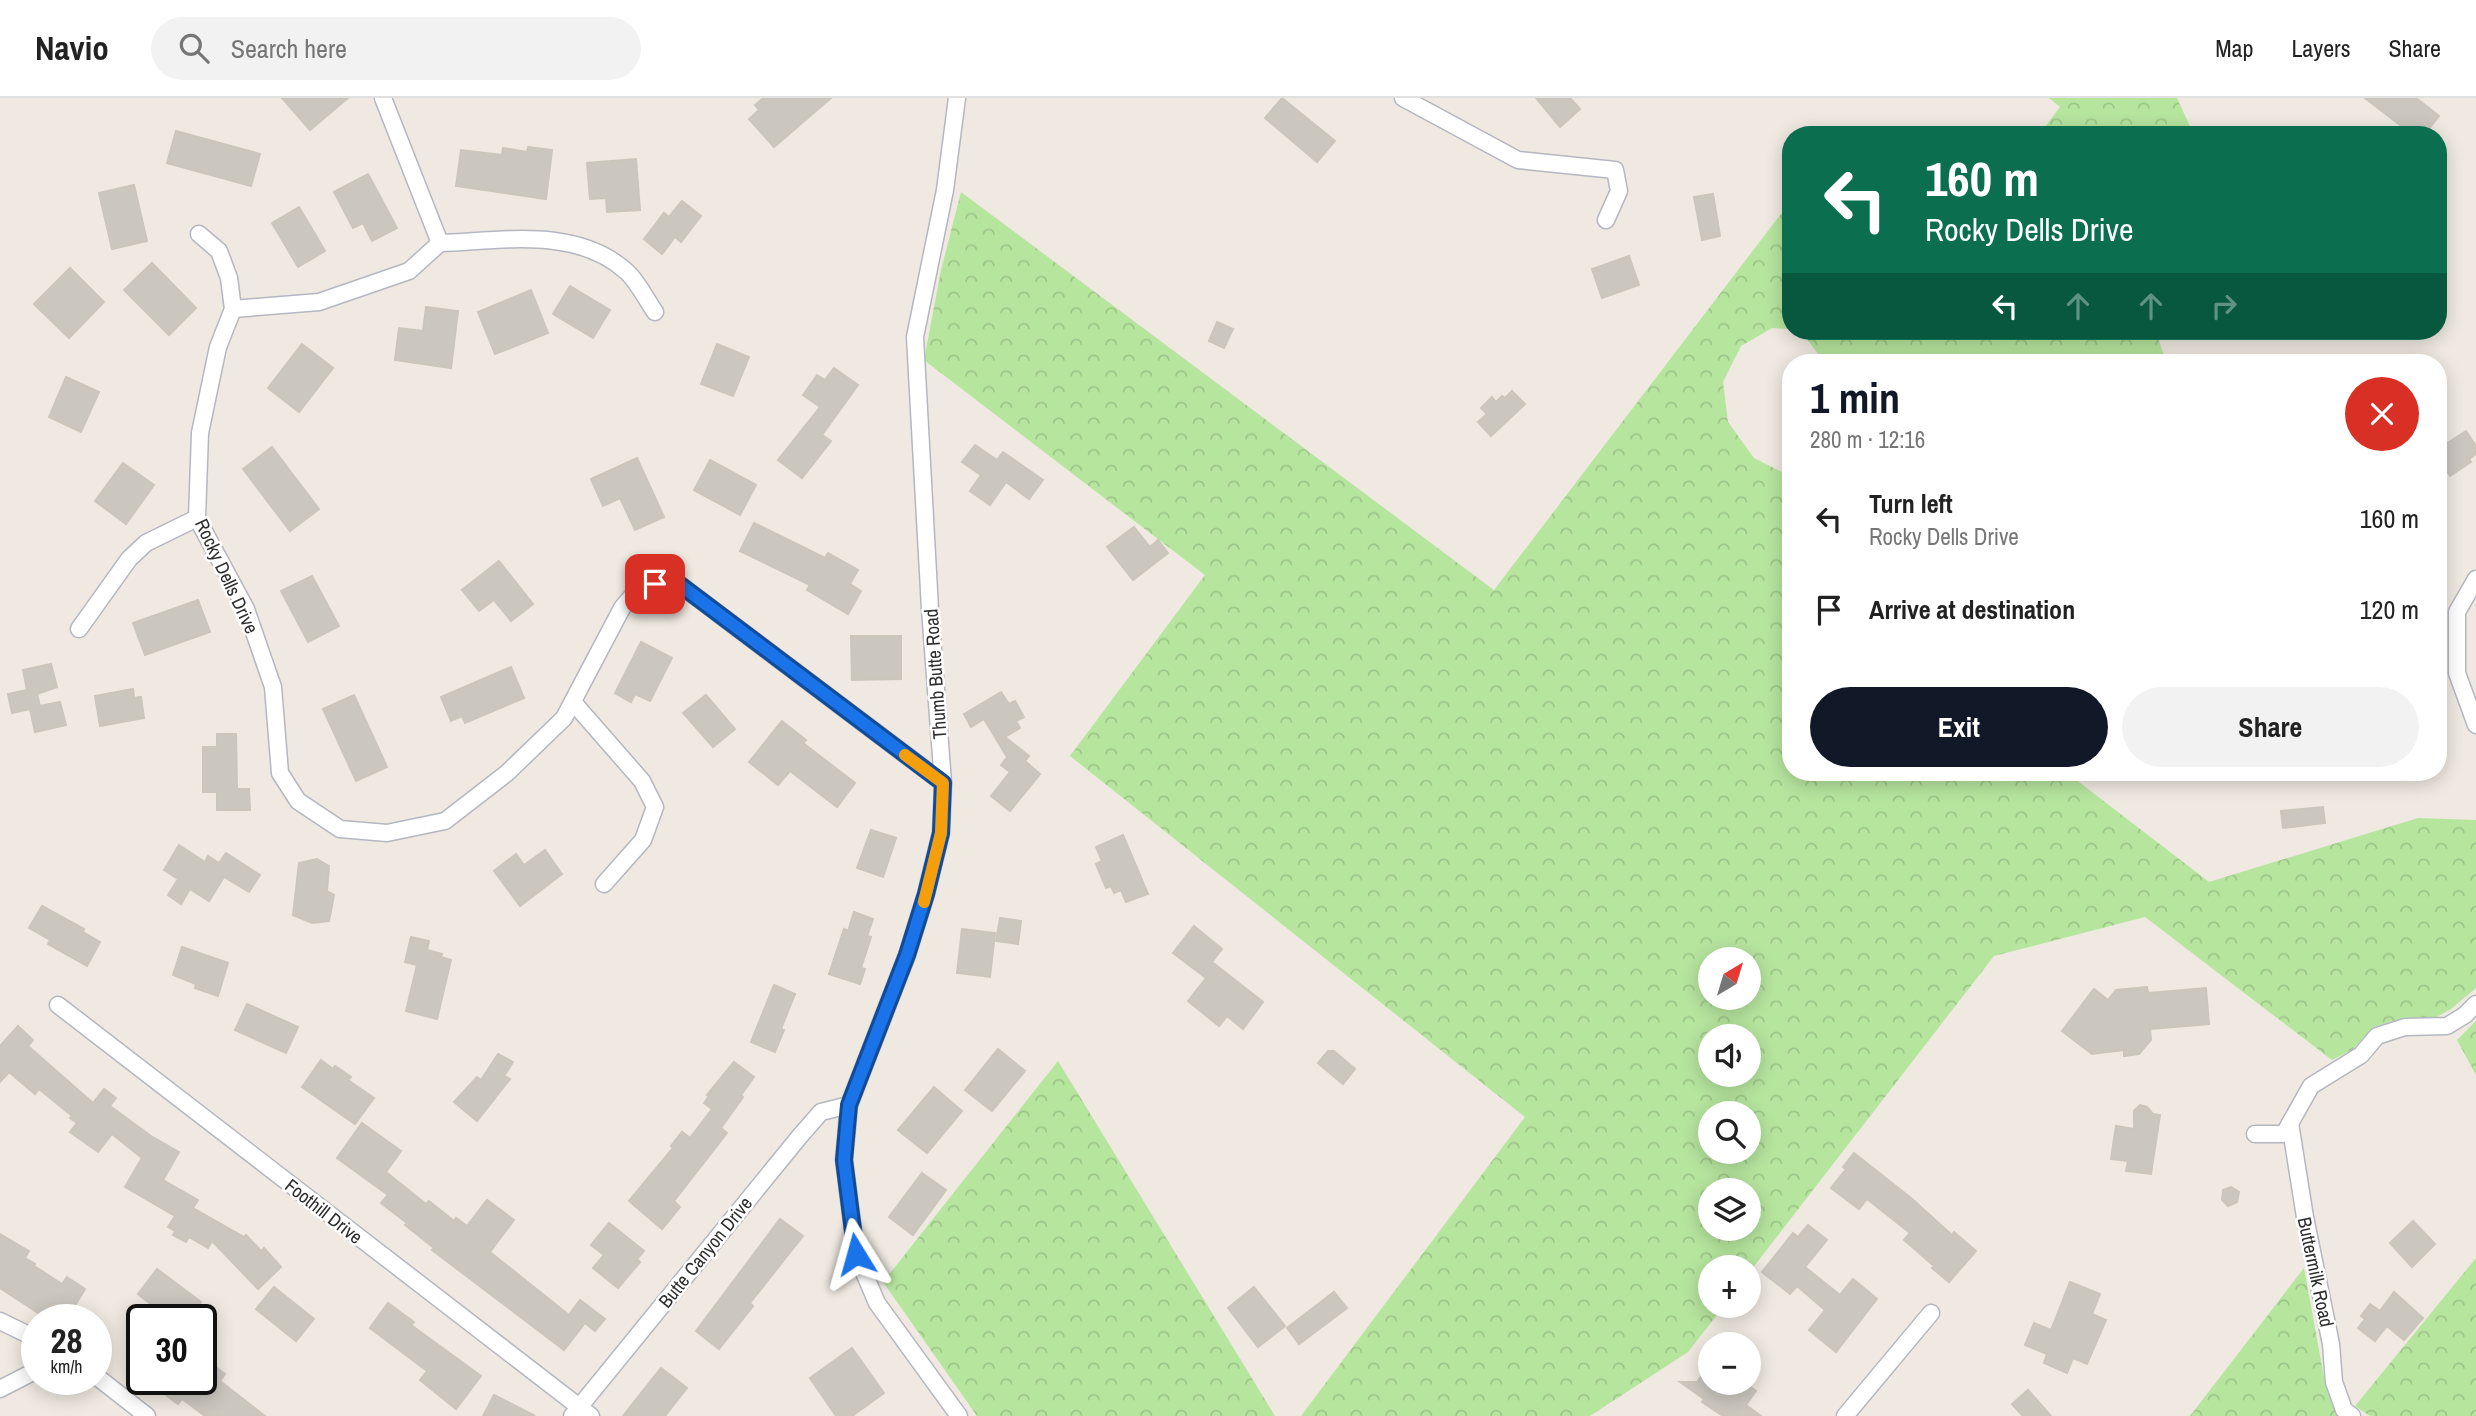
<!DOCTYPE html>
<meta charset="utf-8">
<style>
body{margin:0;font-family:"Archivo Narrow",sans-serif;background:#f2f2f2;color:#222;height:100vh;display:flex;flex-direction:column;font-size:26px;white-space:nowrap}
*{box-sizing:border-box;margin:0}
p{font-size:23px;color:#767676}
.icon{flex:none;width:38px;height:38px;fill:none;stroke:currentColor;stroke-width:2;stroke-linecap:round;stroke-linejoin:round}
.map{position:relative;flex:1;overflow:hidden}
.details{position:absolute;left:1782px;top:256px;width:665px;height:427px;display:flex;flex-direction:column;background:#fff;border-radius:28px;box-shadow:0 4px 18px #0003}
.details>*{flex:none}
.banner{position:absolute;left:1782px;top:28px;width:665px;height:214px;border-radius:28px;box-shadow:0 4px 18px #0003;background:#0b6e4f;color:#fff;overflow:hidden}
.needle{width:46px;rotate:38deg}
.buttons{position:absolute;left:1698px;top:849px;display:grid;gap:14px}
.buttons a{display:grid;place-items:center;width:63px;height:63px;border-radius:50%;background:#fff;box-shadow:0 4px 18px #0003;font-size:35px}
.speed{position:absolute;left:21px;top:1206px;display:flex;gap:14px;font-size:35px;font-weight:700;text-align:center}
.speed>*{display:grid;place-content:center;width:91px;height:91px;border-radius:50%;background:#fff;box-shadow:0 4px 18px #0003;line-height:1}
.speed small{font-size:18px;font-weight:400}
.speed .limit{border:4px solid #111;border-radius:10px;background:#fff;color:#111}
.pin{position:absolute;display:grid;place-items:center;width:60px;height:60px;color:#fff;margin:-30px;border-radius:14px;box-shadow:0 4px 10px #0006}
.me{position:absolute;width:77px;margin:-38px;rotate:352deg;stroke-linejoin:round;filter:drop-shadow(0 0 5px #0008)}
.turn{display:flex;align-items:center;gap:24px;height:147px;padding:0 28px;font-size:32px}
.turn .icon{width:91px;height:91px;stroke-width:2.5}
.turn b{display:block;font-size:49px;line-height:60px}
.lanes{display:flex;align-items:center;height:66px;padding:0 28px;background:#0003;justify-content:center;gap:35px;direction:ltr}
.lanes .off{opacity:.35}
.round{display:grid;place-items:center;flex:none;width:74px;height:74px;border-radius:37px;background:#f2f2f2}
.head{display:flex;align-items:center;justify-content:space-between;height:119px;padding:0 28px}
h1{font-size:42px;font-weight:800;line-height:52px;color:#111827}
.primary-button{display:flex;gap:14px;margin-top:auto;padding:14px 28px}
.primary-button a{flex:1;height:80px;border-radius:42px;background:#111827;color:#fff;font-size:28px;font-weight:800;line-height:80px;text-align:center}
.primary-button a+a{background:#f2f2f2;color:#222}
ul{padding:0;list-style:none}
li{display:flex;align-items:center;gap:21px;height:91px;padding:0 28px}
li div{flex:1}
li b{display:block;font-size:26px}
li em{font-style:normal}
header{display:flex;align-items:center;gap:42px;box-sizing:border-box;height:98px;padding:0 35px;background:#fff;border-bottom:2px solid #e0e0e0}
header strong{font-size:33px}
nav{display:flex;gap:38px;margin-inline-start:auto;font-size:24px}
.search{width:490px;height:63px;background:#f2f2f2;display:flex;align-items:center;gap:18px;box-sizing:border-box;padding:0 24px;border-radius:38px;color:#767676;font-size:26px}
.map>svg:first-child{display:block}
.forest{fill:url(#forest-crowns);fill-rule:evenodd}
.building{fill:#cbc7bf;stroke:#cbc5ba;stroke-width:2}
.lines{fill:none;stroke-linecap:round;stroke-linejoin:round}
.minor-casing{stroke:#b4b7c1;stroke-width:19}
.minor{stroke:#fff;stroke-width:16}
.route-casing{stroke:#114b97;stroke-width:18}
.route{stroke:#1a73e8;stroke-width:12}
.slow{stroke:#f59e0b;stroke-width:12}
.labels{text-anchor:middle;stroke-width:5;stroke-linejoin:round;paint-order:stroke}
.street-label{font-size:19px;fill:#2e2e2e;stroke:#fff}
</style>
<header>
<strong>Navio</strong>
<div class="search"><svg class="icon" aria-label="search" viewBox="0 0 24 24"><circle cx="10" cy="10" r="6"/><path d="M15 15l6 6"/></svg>Search here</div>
<nav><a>Map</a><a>Layers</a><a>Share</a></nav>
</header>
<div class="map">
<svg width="2476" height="1318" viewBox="0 0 2476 1318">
<defs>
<pattern id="forest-crowns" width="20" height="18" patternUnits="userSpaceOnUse" patternTransform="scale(1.75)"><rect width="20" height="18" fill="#b6e59e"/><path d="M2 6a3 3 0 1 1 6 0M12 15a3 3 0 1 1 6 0" fill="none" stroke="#9dc588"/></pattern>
</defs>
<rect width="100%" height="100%" fill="#efe9e1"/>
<!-- forest -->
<g class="forest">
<path d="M2049,0H2177L2194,37H2039L2060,9Z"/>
<path d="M961,94L1494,492L1790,104V231L1772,230L1741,248L1723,284L1728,324L1754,360L1790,378V674H2066L2209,784L2418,720L2476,722V890L2451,911L2435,920L2396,922L2374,929L2352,952L2332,962L2145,819L1994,858L1748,1176V1169H1710V1208H1724L1688,1254L1590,1318H1301L1525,1019L1070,658L1205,477L924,262L941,172ZM1710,861H1748V900H1710ZM1710,938H1748V976H1710ZM1710,1015H1748V1054H1710ZM1710,1092H1748V1130H1710Z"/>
<path d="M1801,233H2156L2166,264H1824Z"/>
<path d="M2476,923V977L2457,942Z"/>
<path d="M1058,963L1275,1318H977L883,1184Z"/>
<path d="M2476,1160V1318H2370L2355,1308Z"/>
<path d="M2304,1170L2324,1279L2340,1318H2190Z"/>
</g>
<!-- building -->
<g class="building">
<path d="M282,0H348L310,32Z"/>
<path d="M763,0H831L774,49L749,21L759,12L755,7Z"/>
<path d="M1282,0L1335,43L1317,64L1265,20Z"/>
<path d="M1536,0H1570L1580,11L1560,29Z"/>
<path d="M2365,0H2416L2439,18L2424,37H2413Z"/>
<path d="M176,33L260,56L251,88L167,65Z"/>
<path d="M528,49L552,52L546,101L456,88L461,52L502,57L503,50L527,54Z"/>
<path d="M636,61L640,112L607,114L606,100L590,101L587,65Z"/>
<path d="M368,76L397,130L372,143L363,125L353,130L334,94Z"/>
<path d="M134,87L147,143L112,151L99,95Z"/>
<path d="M1713,96L1720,138L1702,142L1694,99Z"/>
<path d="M682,103L701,118L681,144L675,139L662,156L644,141L664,115L669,119Z"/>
<path d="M299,109L325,153L298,169L272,125Z"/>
<path d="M1629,158L1639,187L1602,200L1592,171Z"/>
<path d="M152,165L196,210L169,237L124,192Z"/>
<path d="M70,170L104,204L69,240L34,206Z"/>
<path d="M570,188L610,212L593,240L553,216Z"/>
<path d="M531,192L548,235L495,256L478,214Z"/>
<path d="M426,209L458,213L451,270L395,262L399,230L423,233Z"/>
<path d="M1217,224L1233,231L1224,250L1209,243Z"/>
<path d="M302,246L333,270L299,314L268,290Z"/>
<path d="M717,246L749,259L733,298L701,286Z"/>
<path d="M834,270L858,287L822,337L831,343L802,380L778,362L820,309L803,297L817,277L825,282Z"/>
<path d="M66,279L99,294L81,334L49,319Z"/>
<path d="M1512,293L1525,306L1491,338L1478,324L1487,316L1481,310L1492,299L1496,304L1502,298L1505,300Z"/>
<path d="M2466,333L2476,348V356L2469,361L2471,364L2450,378L2447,374L2438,380V351Z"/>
<path d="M975,347L997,362L1003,354L1043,382L1029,401L1006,384L990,407L970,393L981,377L962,364Z"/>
<path d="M272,349L319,411L290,433L243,371Z"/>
<path d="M637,360L664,419L635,432L620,400L603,408L591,381Z"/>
<path d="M710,362L756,387L740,417L694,392Z"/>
<path d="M123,365L154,387L126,426L95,403Z"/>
<path d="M754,425L825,460L828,455L858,472L850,486L861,493L848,516L807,492L810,487L740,453Z"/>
<path d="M1134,429L1150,449L1158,442L1168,455L1133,482L1107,449Z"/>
<path d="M499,463L533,506L511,523L494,502L479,513L462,492Z"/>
<path d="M312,478L339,528L308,544L281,493Z"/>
<path d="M198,502L210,534L145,557L133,525Z"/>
<path d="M851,538H901V581L852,582Z"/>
<path d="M641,544L672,560L650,603L635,596L631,604L615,595Z"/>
<path d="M51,566L57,589L37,596L40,608L60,604L66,627L35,634L30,611L12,615L8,596L27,592L23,572Z"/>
<path d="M511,569L524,600L465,625L462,618L451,623L441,599Z"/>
<path d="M133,591L134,600L141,599L144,620L100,628L95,598Z"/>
<path d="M1001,594L1009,606L1015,603L1024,619L1016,623L1020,630L1005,639L1029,658L1025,663L1040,676L1010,713L991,698L1010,674L1001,667L1007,659L984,621L971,629L964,616Z"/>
<path d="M354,597L387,669L356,683L323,611Z"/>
<path d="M706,597L735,631L713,649L683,615Z"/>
<path d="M782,623L806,642L803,645L855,685L837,709L790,673L778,687L749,664Z"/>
<path d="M217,636H236L237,691H249L250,712H217V694H203V649H217Z"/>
<path d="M2323,709L2325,725L2283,730L2281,713Z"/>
<path d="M871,732L896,740L883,779L857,770Z"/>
<path d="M1123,737L1148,796L1126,804L1121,792L1114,795L1111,788L1106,790L1096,766L1102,763L1096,749Z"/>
<path d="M179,747L205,764L208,758L219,765L226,755L260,777L249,794L224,779L209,803L190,791L181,806L168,797L178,781L164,772Z"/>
<path d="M545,752L562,776L520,808L494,773L516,756L524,767Z"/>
<path d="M317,761L329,768L327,793L334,797L329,823L312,825L293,817L299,765Z"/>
<path d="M42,808L84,831L83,834L100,844L87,868L48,846L50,842L29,830Z"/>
<path d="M854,814L873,821L867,838L871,839L861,870L865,871L860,886L829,876L844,831L848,833Z"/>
<path d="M1000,820L1021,823L1018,846L996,843Z"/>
<path d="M1194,828L1222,851L1212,864L1263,904L1243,931L1227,918L1219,928L1188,903L1206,880L1173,855Z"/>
<path d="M962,831L995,835L990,879L957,875Z"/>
<path d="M411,839L429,843L427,852L442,856L441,859L451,862L437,921L406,913L417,867L405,864Z"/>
<path d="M182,849L228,865L218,898L195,890L196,886L173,877Z"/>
<path d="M774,887L795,896L781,931L784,932L775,954L751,944Z"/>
<path d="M2147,889L2148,895L2206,890L2209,926L2150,931L2151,942L2139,956L2124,958V952L2092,956L2062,933L2094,891L2108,902L2116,892Z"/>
<path d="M247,906L298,929L286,955L235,932Z"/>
<path d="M18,928L33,942L28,948L93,1005L104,991L116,1000L110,1008L151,1038L179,1054L163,1082L198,1102L193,1110L244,1139L246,1137L261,1153L264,1150L281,1169L258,1191L212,1143L208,1150L189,1139L186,1144L173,1137L175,1133L168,1129L175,1118L125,1089L142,1060L112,1036L98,1054L70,1034L77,1025L70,1020L72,1018L39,991L35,996L9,974L0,984V948Z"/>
<path d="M998,951L1025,973L992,1013L965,992Z"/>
<path d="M1328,953H1334L1355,971L1343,986L1318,965Z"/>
<path d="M498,956L513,964L504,978L510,981L477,1023L454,1004L477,979L481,982Z"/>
<path d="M321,962L333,971L335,968L351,979L348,982L374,1000L355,1026L302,989Z"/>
<path d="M734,964L754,979L741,997L743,999L721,1030L727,1035L674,1103L680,1109L662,1131L629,1103L673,1050L671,1048L682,1034L690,1040L712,1011L704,1005L709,998L707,997Z"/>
<path d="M934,989L962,1013L927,1055L898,1032Z"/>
<path d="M2140,1007L2147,1009L2153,1016L2160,1017L2151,1076L2126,1073L2128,1063L2111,1061L2116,1028L2134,1031V1013Z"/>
<path d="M362,1025L401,1053L386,1074L426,1106L429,1103L454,1123L456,1120L467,1128L487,1102L514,1122L490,1154L569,1217L580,1202L605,1221L595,1233L585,1225L564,1252L432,1152L434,1150L405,1127L407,1125L381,1105L388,1097L337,1060Z"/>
<path d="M1854,1055L1911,1100L1952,1137L1954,1134L1976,1153L1949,1184L1932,1170L1934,1168L1904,1142L1910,1135L1867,1101L1859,1111L1831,1090L1846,1071L1843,1069Z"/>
<path d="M922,1075L946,1092L913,1137L889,1119Z"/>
<path d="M2231,1089L2239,1094L2237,1104L2228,1108L2222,1102L2223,1092Z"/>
<path d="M780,1121L803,1138L750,1205L753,1208L719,1251L696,1233Z"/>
<path d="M2413,1123L2435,1146L2412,1169L2390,1145Z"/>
<path d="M609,1125L644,1153L637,1161L640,1164L618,1190L593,1170L604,1157L591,1147Z"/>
<path d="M1808,1127L1827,1142L1805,1169L1840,1197L1853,1181L1877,1201L1836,1254L1809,1232L1825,1212L1797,1188L1790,1196L1762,1174L1793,1135L1798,1139Z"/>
<path d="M0,1136L29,1153L25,1160L35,1166L34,1168L62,1186L67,1179L85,1191L68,1219L50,1207L43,1218L0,1190Z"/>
<path d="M157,1171L201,1204L188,1222H171L138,1196Z"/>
<path d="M2070,1184L2100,1196L2092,1216L2106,1222L2087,1266L2073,1260L2067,1275L2044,1265L2047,1256L2025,1247L2034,1225L2051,1232Z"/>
<path d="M274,1189L314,1221L296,1243L256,1211Z"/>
<path d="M1254,1189L1285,1228L1258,1249L1228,1210Z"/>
<path d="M1334,1194L1347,1210L1299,1246L1287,1230Z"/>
<path d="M2394,1194L2423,1220L2404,1242L2387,1228L2375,1243L2358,1230L2365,1221L2361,1218L2370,1206L2380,1213Z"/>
<path d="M388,1205L414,1224L411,1227L481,1278L456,1311L420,1282L427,1273L370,1230Z"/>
<path d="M852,1250L884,1295L852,1318H836L810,1280Z"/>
<path d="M201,1258L225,1276L220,1283L265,1318H205L182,1301L178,1306L145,1281H201Z"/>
<path d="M1710,1265V1284H1744L1756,1293L1746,1307L1761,1318H1723L1702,1304L1704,1301L1680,1284H1697Z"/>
<path d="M661,1270L687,1290L665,1318H623Z"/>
<path d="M2028,1292L2051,1318H2023L2012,1306Z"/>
<path d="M494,1297L535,1318H483Z"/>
</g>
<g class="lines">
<!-- minor casing -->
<g class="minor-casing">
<g id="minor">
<path d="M383,0L440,145"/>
<path d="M957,0L945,92L915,239L930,511L943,685L941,735L926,796L907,857L849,1007L844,1062L856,1156L877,1205L959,1318"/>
<path d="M1403,0L1518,62L1615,72L1619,93L1606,122"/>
<path d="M199,136L219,153L229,180L233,211L218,249L200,335L197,420L246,511L273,589L280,675L298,703L340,731L387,735L445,723L507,675L564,620L622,510L638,491L675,483L943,685"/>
<path d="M440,145C502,143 577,128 627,174C638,184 646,201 655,214"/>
<path d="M233,211L319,204L409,173L440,145"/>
<path d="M2476,481L2457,514V575L2476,627"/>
<path d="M79,531L129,461L146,445L197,420"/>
<path d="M573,604L642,683L655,709L643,742L604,786"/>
<path d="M58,907L591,1318"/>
<path d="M2290,1025L2305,1119L2331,1246L2334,1284L2344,1312L2352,1318"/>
<path d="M2255,1036H2284L2311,988L2361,957L2377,938L2405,929L2447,928L2465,917L2476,906"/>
<path d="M0,1223L37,1241"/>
<path d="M96,1278L147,1318"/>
<path d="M0,1291L37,1272"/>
<path d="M572,1318L800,1038L821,1014L849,1007"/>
<path d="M1845,1318L1931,1215"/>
</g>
</g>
<!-- minor -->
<use href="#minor" class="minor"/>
</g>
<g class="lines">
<!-- route casing -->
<g class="route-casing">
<path id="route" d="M655,486L675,483L943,685L941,735L926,796L907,857L849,1007L844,1062L856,1156"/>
</g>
<!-- route -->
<use href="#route" class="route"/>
<!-- slow -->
<path class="slow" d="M905,657L943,685L941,735L924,804"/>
</g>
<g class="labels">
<!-- street labels -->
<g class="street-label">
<text transform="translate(227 478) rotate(65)" y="7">Rocky Dells Drive</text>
<text transform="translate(935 576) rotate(-94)" y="7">Thumb Butte Road</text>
<text transform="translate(324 1113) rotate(38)" y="7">Foothill Drive</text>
<text transform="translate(705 1154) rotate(-51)" y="7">Butte Canyon Drive</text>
<text transform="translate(2316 1174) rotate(78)" y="7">Buttermilk Road</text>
</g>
</g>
</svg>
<div class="buttons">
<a><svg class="needle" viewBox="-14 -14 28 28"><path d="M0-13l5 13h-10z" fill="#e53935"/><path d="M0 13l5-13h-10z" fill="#767676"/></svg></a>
<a><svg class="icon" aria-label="sound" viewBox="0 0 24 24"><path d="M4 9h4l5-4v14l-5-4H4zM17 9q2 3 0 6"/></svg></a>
<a><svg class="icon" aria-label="search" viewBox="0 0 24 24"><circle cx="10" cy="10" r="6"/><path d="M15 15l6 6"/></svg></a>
<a><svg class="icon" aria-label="layers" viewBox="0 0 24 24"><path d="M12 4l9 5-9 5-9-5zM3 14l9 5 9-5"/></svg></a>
<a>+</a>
<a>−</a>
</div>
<div class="speed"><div>28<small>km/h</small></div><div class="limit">30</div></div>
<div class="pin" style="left:655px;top:486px;background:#d93025"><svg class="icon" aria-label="arrive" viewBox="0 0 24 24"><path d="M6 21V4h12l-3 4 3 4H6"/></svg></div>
<svg class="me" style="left:856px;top:1156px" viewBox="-20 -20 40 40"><path d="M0-17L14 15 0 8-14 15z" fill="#1a73e8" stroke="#fff" stroke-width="4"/></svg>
<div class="banner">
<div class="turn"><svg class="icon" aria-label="left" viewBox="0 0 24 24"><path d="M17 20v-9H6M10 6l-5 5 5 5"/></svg><div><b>160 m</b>Rocky Dells Drive</div></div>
<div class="lanes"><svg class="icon" aria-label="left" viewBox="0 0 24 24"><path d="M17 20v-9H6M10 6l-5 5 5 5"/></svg><svg class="icon off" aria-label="ahead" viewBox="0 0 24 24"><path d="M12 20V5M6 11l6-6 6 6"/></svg><svg class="icon off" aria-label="ahead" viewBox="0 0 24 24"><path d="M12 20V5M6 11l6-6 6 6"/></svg><svg class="icon off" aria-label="right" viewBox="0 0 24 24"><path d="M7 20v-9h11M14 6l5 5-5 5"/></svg></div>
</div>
<section class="details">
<div class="head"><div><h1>1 min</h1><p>280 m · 12:16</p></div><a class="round" style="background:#d93025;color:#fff"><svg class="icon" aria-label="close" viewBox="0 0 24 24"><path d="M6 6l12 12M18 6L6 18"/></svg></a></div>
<ul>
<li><svg class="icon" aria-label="left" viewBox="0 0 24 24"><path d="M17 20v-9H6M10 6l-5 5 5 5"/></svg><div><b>Turn left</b><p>Rocky Dells Drive</p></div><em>160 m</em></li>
<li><svg class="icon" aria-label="arrive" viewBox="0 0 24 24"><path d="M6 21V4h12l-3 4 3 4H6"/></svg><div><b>Arrive at destination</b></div><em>120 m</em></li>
</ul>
<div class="primary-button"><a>Exit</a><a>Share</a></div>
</section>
</div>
